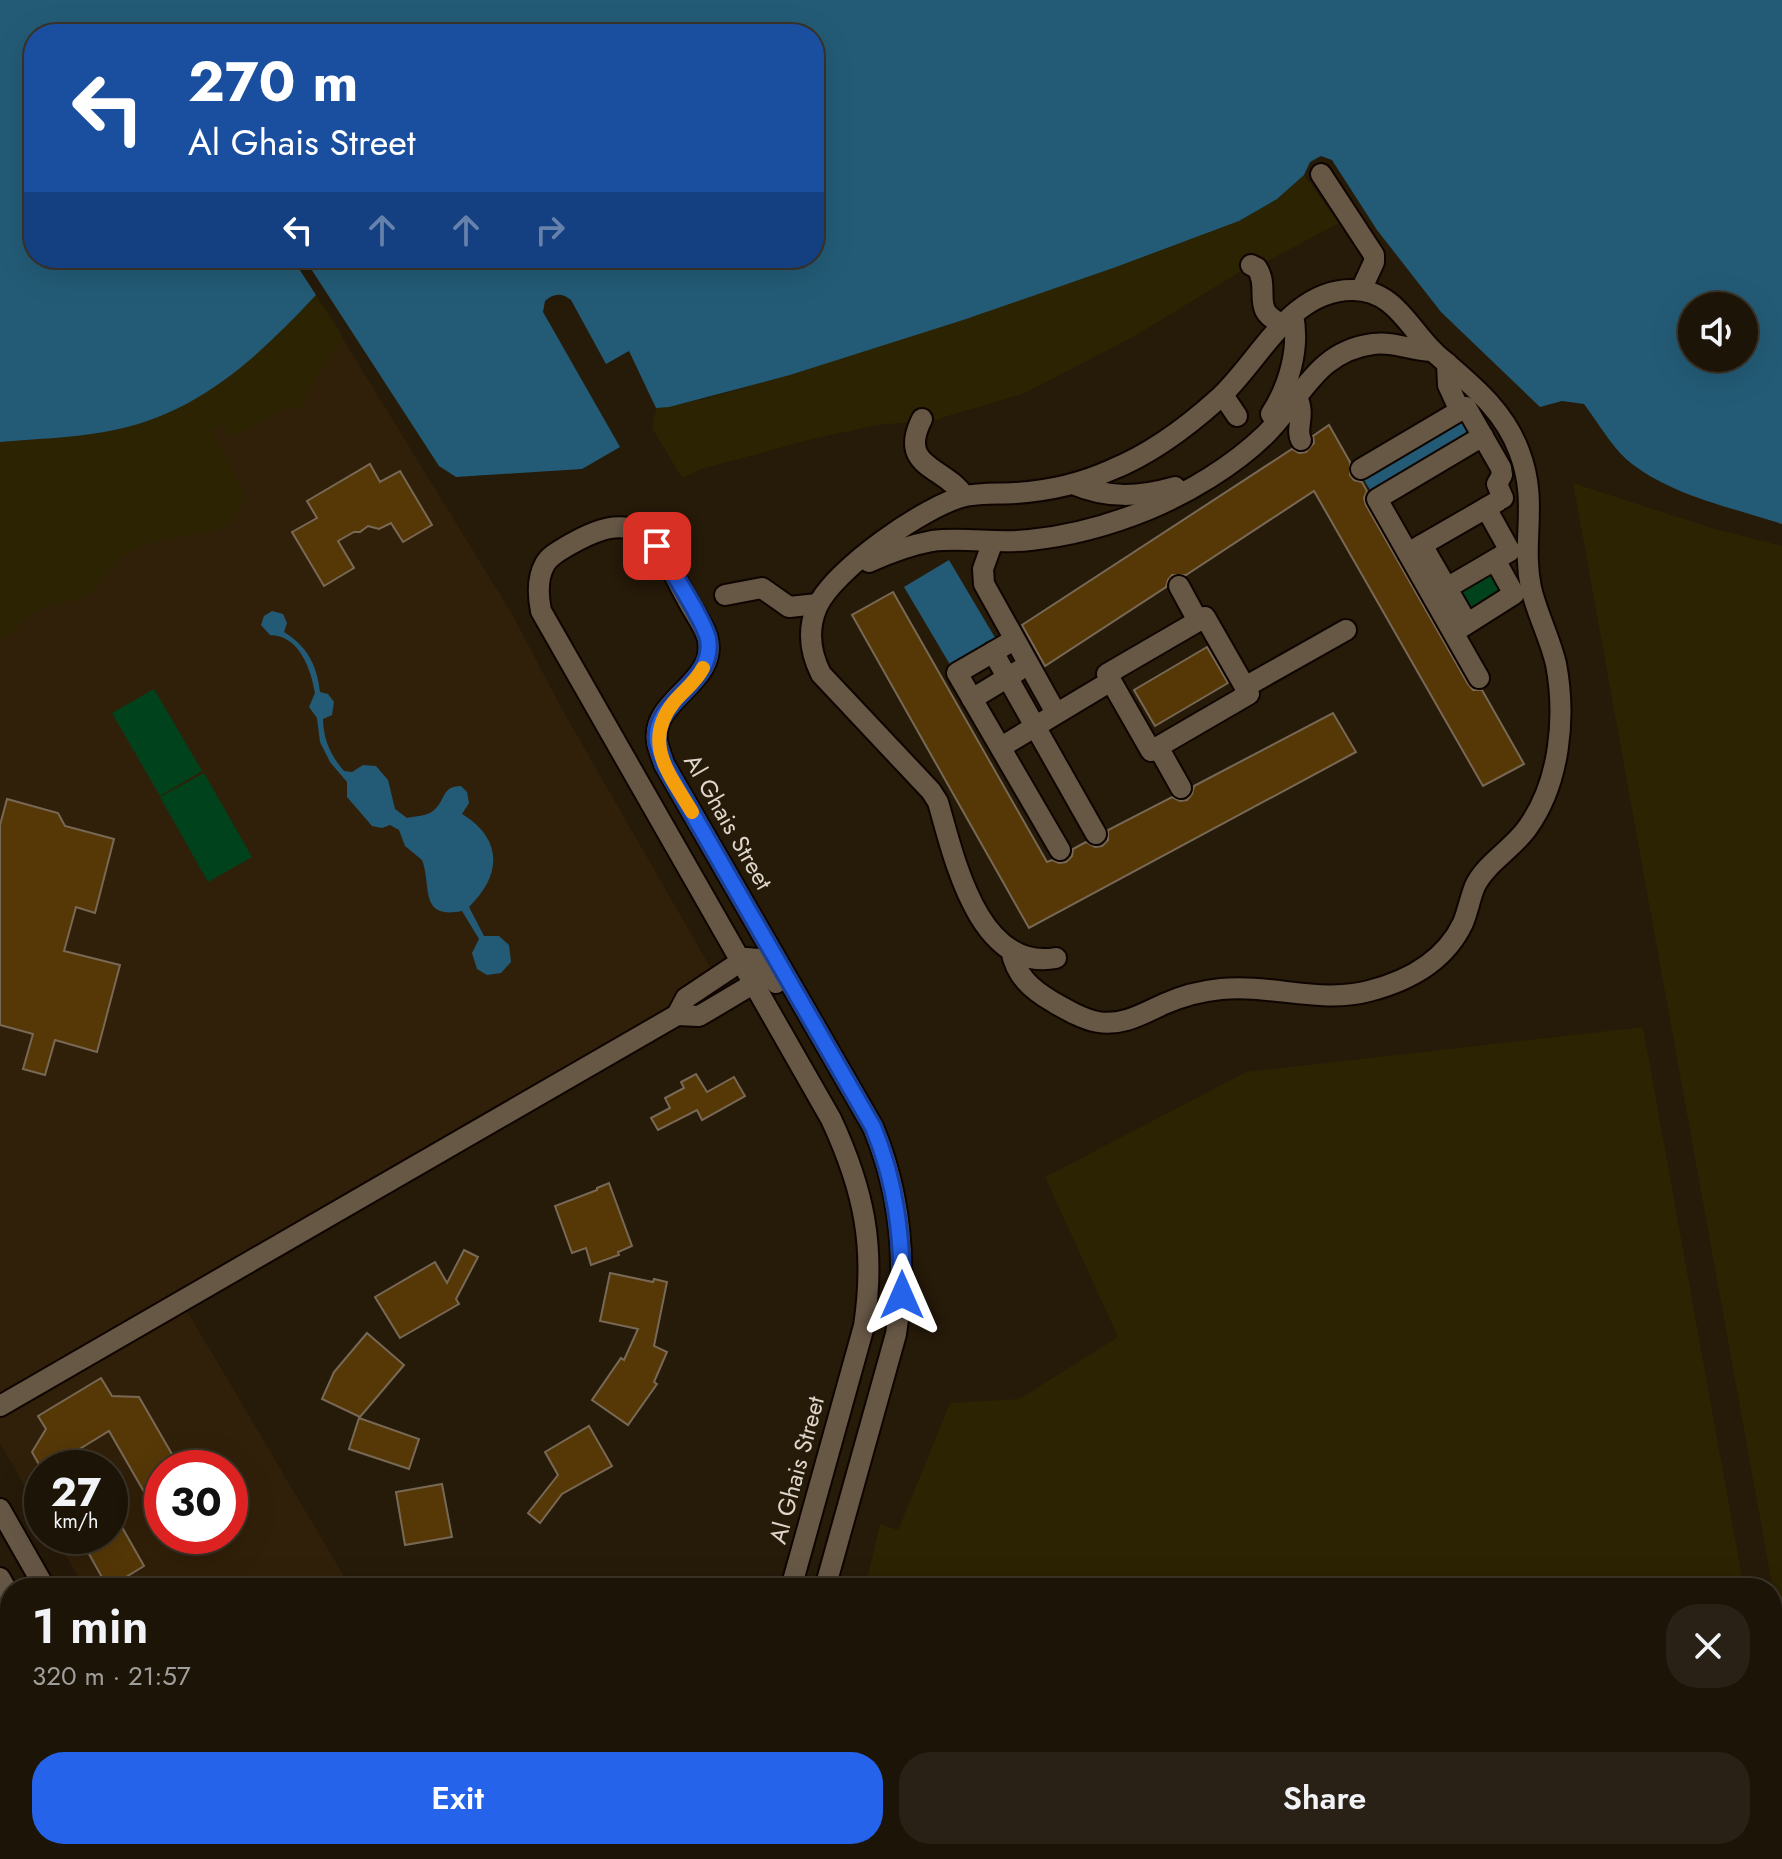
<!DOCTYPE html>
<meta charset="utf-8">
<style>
body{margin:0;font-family:Jost,sans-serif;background:#292115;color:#f1f3f6;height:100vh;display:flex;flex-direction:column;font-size:30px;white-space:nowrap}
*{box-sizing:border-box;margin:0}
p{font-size:26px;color:#a09e9b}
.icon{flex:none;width:44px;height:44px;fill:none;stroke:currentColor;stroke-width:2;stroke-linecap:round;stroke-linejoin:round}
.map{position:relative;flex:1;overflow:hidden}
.side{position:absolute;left:0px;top:1578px;width:1782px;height:282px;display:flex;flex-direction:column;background:#1c1407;border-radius:32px 32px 0 0;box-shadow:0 8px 32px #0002,0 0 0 2px #3a3328}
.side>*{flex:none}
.hud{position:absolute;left:24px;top:24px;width:800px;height:244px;border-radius:32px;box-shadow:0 8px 32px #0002,0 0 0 2px #3a3328;background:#1a4fa0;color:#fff;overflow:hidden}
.fabs{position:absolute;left:1678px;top:292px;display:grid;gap:16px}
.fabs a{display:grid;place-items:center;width:80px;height:80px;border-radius:50%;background:#1c1407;box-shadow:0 8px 32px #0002,0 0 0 2px #3a3328;font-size:40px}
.speed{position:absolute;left:24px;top:1450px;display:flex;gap:16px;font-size:40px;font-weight:700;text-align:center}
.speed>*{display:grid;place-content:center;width:104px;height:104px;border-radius:50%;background:#1c1407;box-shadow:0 8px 32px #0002,0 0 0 2px #3a3328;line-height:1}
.speed small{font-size:20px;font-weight:400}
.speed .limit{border:12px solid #d22;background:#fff;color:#111}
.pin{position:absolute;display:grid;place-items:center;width:68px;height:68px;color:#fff;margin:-34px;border-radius:16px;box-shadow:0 4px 12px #0006}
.me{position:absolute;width:88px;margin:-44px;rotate:0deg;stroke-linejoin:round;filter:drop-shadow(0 0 6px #0008)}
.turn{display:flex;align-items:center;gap:28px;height:168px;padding:0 32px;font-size:36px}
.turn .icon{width:104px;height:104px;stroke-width:2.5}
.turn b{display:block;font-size:56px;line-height:68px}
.lanes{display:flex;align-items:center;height:76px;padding:0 32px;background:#0003;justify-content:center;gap:40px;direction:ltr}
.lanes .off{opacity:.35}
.round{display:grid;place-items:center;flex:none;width:84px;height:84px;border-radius:32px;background:#292115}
.headline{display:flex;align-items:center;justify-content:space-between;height:136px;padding:0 32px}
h1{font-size:48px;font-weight:600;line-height:60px}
.button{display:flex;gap:16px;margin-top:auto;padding:16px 32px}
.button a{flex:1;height:92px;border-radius:32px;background:#2563eb;color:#fff;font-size:32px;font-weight:600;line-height:92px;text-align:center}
.button a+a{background:#292115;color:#f1f3f6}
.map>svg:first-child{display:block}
.built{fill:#312009;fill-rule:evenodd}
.green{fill:#00421c}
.sand{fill:#2b2302}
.water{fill:#235b76;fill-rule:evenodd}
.building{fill:#563807;stroke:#786956;stroke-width:2}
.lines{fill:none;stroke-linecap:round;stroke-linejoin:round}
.minor-casing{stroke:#0f0500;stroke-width:24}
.major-casing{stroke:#0f0500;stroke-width:24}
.minor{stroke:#675846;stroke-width:20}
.major{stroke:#b47a43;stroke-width:20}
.route-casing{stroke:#184099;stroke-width:20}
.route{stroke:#2563eb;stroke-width:14}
.slow{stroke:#f59e0b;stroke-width:14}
.labels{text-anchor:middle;stroke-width:6;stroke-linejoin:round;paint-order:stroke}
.street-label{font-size:24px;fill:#ded5cb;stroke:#261a09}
</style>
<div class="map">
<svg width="1782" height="1859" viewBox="0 0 1782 1859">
<rect width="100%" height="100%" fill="#261a09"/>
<!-- built -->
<g class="built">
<path d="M316,295L512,614L563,711L728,998L187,1311L351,1588H85L54,1536H110V1468H42V1515L0,1444V442L271,343ZM162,1468H230V1536H162Z"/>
<path d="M0,1601L10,1619V1850H128V1859H0Z"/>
</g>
<!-- green -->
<g class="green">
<path d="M1497,567L1511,590L1466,617L1453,594Z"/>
<path d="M154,689L202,771L160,796L112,713Z"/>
<path d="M204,773L252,857L208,882L160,797Z"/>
<path d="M1782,1791V1859H1453L1503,1850H1772V1793Z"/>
</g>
<!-- sand -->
<g class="sand">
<path d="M1304,175L1339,223L1264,263L1243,270L1135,336L1025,393L935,420L878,425L816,438L702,469L682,478L652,428L656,408L704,399L790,375L1116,267L1239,221L1276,199Z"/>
<path d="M316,295L343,337L306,394L304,406L278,411L253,427L230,436L223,424L211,430L246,498L242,507L231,519L232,524C200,539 160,534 130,552C114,562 105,580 91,592C79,603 54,602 39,610C24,617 16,634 0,640V442C34,439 70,438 104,432C196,416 255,360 316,295Z"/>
<path d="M1573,483L1715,529L1782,546V1640Z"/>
<path d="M1643,1027L1744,1588H865L880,1524L898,1530L950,1403L1019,1399L1118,1337L1045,1177L1246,1072Z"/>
</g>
<!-- water -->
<g class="water">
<path d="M0,0H1782V524C1730,507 1668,495 1626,459C1610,444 1597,421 1584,404L1562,401L1540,407L1441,312L1377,230L1332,160L1321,156L1310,162L1304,175L1277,199L1239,221L1116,267L963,320L790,375L669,407L656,408L629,351L606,364L571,300C562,293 554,293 545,301L543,312L620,447L582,469L456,477L439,466L304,258H814V34H34V258H292L316,295C255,360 196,416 104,432C70,438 34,439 0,442ZM1692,306H1744V358H1692Z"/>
<path d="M1468,416L1479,433L1373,495L1363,478Z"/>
<path d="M949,560L997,641L952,668L904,587Z"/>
<path d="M272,611L283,614L287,623L284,632C307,646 317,665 320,692L328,694L334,702L332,715L323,719C323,739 331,756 344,771L352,772L363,765L376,766L388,780L395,809L407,818C416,816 426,816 433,811C446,801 441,786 461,786L467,792L469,803L462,814C503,839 502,875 469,907L484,936H499L509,945L511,962L501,973L487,975L477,969L472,953L479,939L462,911C418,920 432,885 422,860L405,846L399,830L390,825L382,828L372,826L347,797V782L330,762L320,742L317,718L309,707L315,693C311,669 299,635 270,635L261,625L264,616Z"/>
</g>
<!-- building -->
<g class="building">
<path d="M1329,425L1350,462V475L1354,480L1362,482L1367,491L1364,498L1366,505L1468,684L1473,690H1482L1524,764L1483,786L1314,491L1186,575H1172L1168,580L1166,587L1045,666L1022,625L1292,449L1299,453L1306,452L1314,443L1313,436Z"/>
<path d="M370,464L380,482L400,471L432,525L403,542L391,523L379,529L368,526L360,532H354L338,541L354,568L324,586L292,532L317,518L307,501Z"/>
<path d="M893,592L1047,862L1052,860L1059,863L1066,862L1072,856L1073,849L1086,842L1095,847L1102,846L1108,840V830L1172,797L1180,801L1187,800L1192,794L1194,786L1333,713L1356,752L1029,928L852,615Z"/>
<path d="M1207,647L1228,683L1155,726L1134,690Z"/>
<path d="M7,799L58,813L65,826L114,839L95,913L76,907L64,951L120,965L97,1052L55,1040L45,1075L23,1069L33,1034L0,1025V825Z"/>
<path d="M696,1074L707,1092L734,1077L745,1096L702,1120L697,1110L658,1130L651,1118L670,1108L665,1098L684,1088L681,1082Z"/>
<path d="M609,1183L632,1246L618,1252L619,1255L591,1265L586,1248L572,1253L555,1206L597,1190V1188Z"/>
<path d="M464,1250L478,1257L456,1299L459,1304L400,1338L375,1297L435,1262L447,1283Z"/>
<path d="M610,1273L653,1282L654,1279L667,1282L654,1346L667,1352L654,1382L657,1384L628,1425L592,1400L621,1358L624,1360L638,1329L600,1321Z"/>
<path d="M367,1333L404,1365L360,1417L322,1399L334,1372Z"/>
<path d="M101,1378L112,1396L139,1397L180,1468H162V1523L109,1431L78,1450L89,1468H41L32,1452L46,1429L38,1416Z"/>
<path d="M359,1418L419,1439L409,1469L349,1449Z"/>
<path d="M589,1426L612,1466L562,1494L540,1523L528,1513L558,1475L545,1452Z"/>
<path d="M442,1484L452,1537L405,1545L396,1492Z"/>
<path d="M110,1506L144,1566L108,1588L79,1536H110Z"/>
</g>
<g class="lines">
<!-- minor casing -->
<g class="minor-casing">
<g id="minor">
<path d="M1321,174L1374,255V262L1361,290"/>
<path d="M1251,265L1257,268C1271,290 1249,312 1284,324"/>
<path d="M1447,363L1448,385L1460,411"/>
<path d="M1223,395L1237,416"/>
<path d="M1297,397C1306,416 1295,428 1301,440"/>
<path d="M1271,414C1289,386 1300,348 1293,315"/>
<path d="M922,419C897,468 945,466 964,496"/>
<path d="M1361,469L1466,407L1501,468L1502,475L1497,484L1503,498"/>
<path d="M1073,484C1108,499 1140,497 1175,487"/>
<path d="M993,541L983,569L984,584L1056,713"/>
<path d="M1422,545L1467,623"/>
<path d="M1408,553L1498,501"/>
<path d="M869,562C889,553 910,545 932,541C964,537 997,544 1030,540C1070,536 1110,525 1147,510C1188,493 1233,466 1265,435C1301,400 1316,351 1373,344C1394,341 1413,351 1433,351"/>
<path d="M1179,586L1198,621"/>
<path d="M725,595L762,588L789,607L818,604"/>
<path d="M1433,596L1510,551L1486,508"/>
<path d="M1205,617L1249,694L1151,751L1107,674Z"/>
<path d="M1454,632L1514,594L1495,560"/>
<path d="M1014,640L957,673L1060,850"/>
<path d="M993,652L1096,834"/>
<path d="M1479,678L1377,499L1483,436"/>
<path d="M1245,687L1346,630"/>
<path d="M972,699L1018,671"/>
<path d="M1001,747L1111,681"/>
<path d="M1158,747L1181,788"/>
<path d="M1011,950C1016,976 1031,989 1053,1002C1067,1010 1082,1019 1098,1022C1123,1026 1142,1014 1164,1004C1182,996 1201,991 1221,989C1271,984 1321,1004 1369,991C1408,981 1445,961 1463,923C1468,911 1470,898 1475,886C1486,863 1514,848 1528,827C1560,782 1566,717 1556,664C1550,638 1537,614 1531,588C1521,540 1539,502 1519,451C1503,408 1469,383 1436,354C1409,329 1395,290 1353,290C1290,289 1259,362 1218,399C1187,427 1151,454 1111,470C1080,484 1048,491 1015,493C999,494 981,493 965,496C926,505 833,570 817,607C807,630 810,652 821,674L931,791L938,802C954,857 978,972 1056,958"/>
<path d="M677,1015L699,1016L753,984"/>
<path d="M0,1406L677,1015L686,998L746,958L758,959L776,983"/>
<path d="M0,1509L45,1588"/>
<path d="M0,1578L10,1596"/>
<path d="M791,1588L864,1326C876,1247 864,1190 831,1119L541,611C538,596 537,578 545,564C550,555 561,550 569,545C599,528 629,515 657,546C669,561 677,582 687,599C693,611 703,624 707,636C721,682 651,698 657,741C658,749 662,757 664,764L873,1127C901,1194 907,1263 896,1334L825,1588"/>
<path d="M0,1612L10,1630"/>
<path d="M386,1850L392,1859"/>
<path d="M115,1859L121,1850"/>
</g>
</g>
<!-- major casing -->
<g class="major-casing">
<g id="major">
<path d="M1772,1737L1782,1735"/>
<path d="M1772,1773L1782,1771"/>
<path d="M886,1850L925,1859"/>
<path d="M1070,1850L1148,1853L1181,1850"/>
<path d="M139,1859L148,1850"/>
<path d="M346,1859L362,1850"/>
<path d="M1348,1859L1393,1850"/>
</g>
</g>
<!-- minor -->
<use href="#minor" class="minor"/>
<!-- major -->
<use href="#major" class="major"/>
</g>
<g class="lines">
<!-- route casing -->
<g class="route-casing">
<path id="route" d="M657,546C669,567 704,620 708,639C716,684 652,700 657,741C658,748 662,757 664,764L873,1127C896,1182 902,1236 902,1295"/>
</g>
<!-- route -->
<use href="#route" class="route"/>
<!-- slow -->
<path class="slow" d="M692,812C670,775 641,743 674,702C683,691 696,682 703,668"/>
</g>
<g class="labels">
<!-- street labels -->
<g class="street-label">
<text transform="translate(728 822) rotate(60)" y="8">Al Ghais Street</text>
<text transform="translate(797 1470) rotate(-75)" y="8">Al Ghais Street</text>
</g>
</g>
</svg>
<div class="fabs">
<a><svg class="icon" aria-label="sound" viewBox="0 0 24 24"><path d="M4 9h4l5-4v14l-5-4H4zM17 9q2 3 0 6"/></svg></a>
</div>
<div class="speed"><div>27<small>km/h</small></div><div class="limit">30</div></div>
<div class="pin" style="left:657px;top:546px;background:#d93025"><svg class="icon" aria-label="arrive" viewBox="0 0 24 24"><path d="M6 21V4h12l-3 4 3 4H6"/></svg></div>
<svg class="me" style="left:902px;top:1295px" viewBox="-20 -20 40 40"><path d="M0-17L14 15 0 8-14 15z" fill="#2563eb" stroke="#fff" stroke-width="4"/></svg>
<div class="hud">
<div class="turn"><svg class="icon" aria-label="left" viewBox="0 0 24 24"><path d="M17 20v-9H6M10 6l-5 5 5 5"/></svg><div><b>270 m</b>Al Ghais Street</div></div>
<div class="lanes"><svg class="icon" aria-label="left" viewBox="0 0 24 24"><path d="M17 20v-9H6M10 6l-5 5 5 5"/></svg><svg class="icon off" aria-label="ahead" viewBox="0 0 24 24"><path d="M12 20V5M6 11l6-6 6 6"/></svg><svg class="icon off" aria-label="ahead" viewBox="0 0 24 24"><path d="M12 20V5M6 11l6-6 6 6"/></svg><svg class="icon off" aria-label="right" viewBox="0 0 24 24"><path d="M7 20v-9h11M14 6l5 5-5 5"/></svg></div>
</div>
<section class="side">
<div class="headline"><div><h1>1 min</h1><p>320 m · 21:57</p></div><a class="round"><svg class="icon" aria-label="close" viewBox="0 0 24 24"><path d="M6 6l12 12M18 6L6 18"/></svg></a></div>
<div class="button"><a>Exit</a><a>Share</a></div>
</section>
</div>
